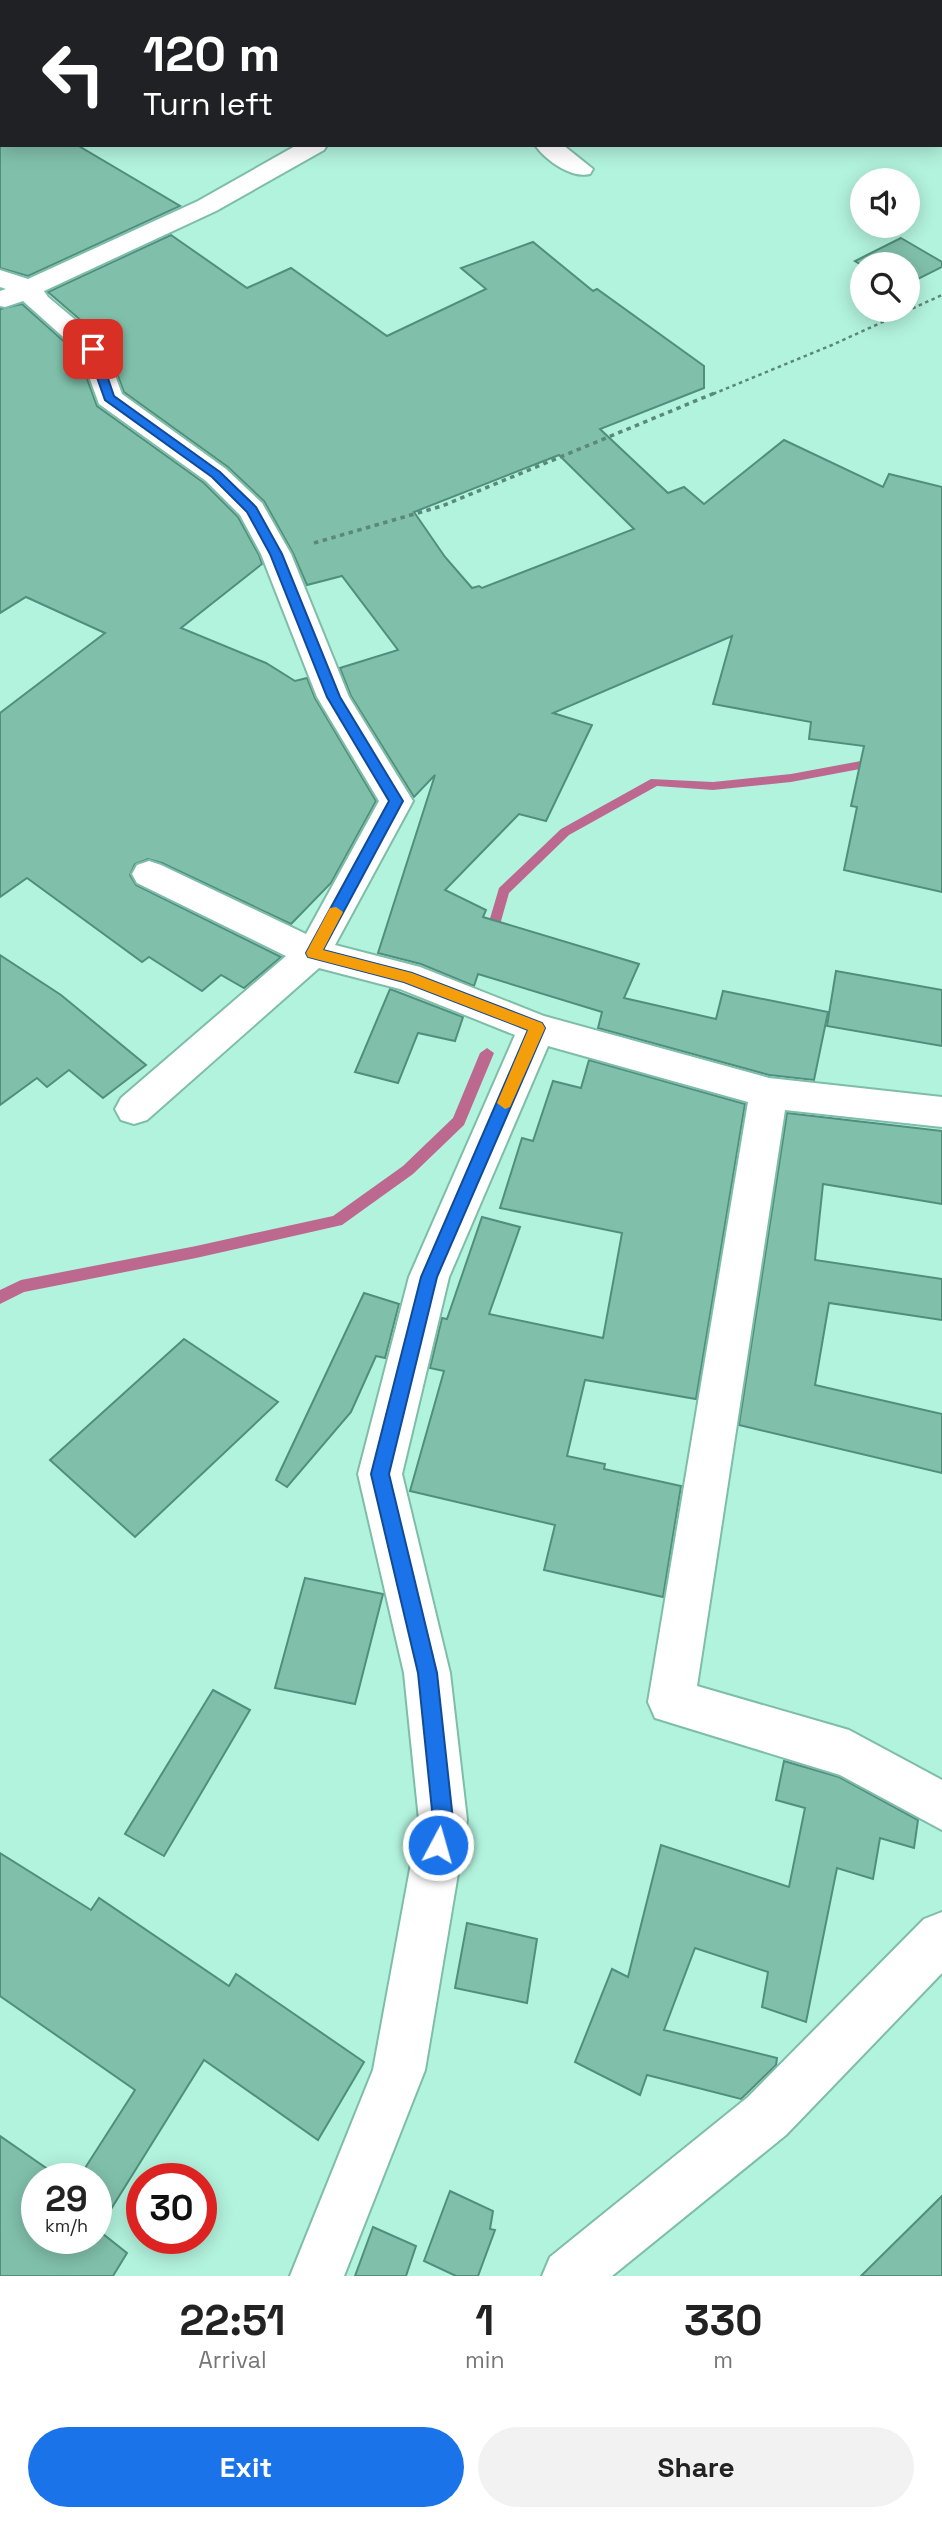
<!DOCTYPE html>
<style>
body{margin:0;font-family:"Space Grotesk",sans-serif;background:#f2f2f2;color:#222;height:100vh;display:flex;flex-direction:column;font-size:26px;white-space:nowrap}
*{box-sizing:border-box;margin:0}
p{font-size:23px;color:#767676}
.icon{flex:none;width:38px;height:38px;fill:none;stroke:currentColor;stroke-width:2;stroke-linecap:round;stroke-linejoin:round}
.map{position:relative;height:2276px;overflow:hidden}
.side{display:flex;flex-direction:column;background:#fff;flex:1}
.side>*{flex:none}
.top-card{position:absolute;left:0px;top:0px;width:943px;height:147px;box-shadow:0 4px 18px #0003;background:#202124;color:#fff;overflow:hidden}
.fabs{position:absolute;left:850px;top:168px;display:grid;gap:14px}
.fabs a{display:grid;place-items:center;width:70px;height:70px;border-radius:50%;background:#fff;box-shadow:0 4px 18px #0003;font-size:35px}
.speed{position:absolute;left:21px;top:2163px;display:flex;gap:14px;font-size:35px;font-weight:700;text-align:center}
.speed>*{display:grid;place-content:center;width:91px;height:91px;border-radius:50%;background:#fff;box-shadow:0 4px 18px #0003;line-height:1}
.speed small{font-size:18px;font-weight:400}
.speed .limit{border:10px solid #d22;background:#fff;color:#111}
.pin{position:absolute;display:grid;place-items:center;width:60px;height:60px;color:#fff;margin:-30px;border-radius:14px;box-shadow:0 4px 10px #0006}
.me{position:absolute;width:77px;margin:-38px;rotate:6deg;stroke-linejoin:round;filter:drop-shadow(0 0 5px #0008)}
.turn{display:flex;align-items:center;gap:24px;height:147px;padding:0 28px;font-size:32px}
.turn .icon{width:91px;height:91px;stroke-width:2.5}
.turn b{display:block;font-size:49px;line-height:60px}
.eta{display:flex;justify-content:space-evenly;align-items:center;height:119px;text-align:center}
.eta b{font-size:42px;font-weight:600;line-height:49px}
.action{display:flex;gap:14px;margin-top:auto;padding:14px 28px}
.action a{flex:1;height:80px;border-radius:42px;background:#1a73e8;color:#fff;font-size:28px;font-weight:600;line-height:80px;text-align:center}
.action a+a{background:#f2f2f2;color:#222}
.map>svg:first-child{display:block}
.lines{fill:none;stroke-linecap:round;stroke-linejoin:round}
.stream{fill:#bd698f;fill-rule:evenodd}
.building{fill:#80c0ab;stroke:#508f7c;stroke-width:2;fill-rule:evenodd}
.minor-casing{stroke:#7ebda9;stroke-width:4}
.path-far1{stroke:#5b8879;stroke-width:2.5;stroke-dasharray:3.5 3.5;stroke-linecap:butt}
.path{stroke:#5b8879;stroke-width:3.5;stroke-dasharray:4.5 4.5;stroke-linecap:butt}
.minor{fill:#fff;fill-rule:evenodd}
.route{fill:#1a73e8;stroke:#114b97;stroke-width:2}
.slow{fill:#f59e0b}
</style>
<div class="map">
<svg width="942" height="2276" viewBox="0 0 942 2276">
<rect width="100%" height="100%" fill="#b2f3dd"/>
<g class="lines">
<!-- stream -->
<g class="stream">
<path d="M877,758L881,759L883,762L881,765L791,782L713,790L657,786L569,835L509,893L495,942L490,944L484,939L499,888L561,829L651,779L713,782L791,774Z"/>
<path d="M487,1048L494,1053L464,1125L413,1174L342,1225L196,1258L24,1292L0,1304V1290L21,1280L196,1246L333,1216L403,1166L453,1118L480,1053Z"/>
</g>
</g>
<!-- building -->
<g class="building">
<path d="M0,145H77L180,206L28,276L0,268Z"/>
<path d="M171,235L247,288L291,268L387,336L486,289L461,268L533,242L593,291L597,289L704,366V388L600,429L668,493L684,487L704,504L784,440L883,487L889,474L942,487V892L844,870L857,807L851,806L864,746L809,739L811,722L713,704L732,636L553,713L592,725L546,821L519,814L445,890L486,910L483,917L639,964L624,998L716,1019L723,991L828,1012L814,1080L769,1075L598,1028L602,1012L478,974L474,986L421,964L378,953L435,775L414,797L351,696L340,668L398,650L342,576L307,585L293,553L264,501L228,467L124,392L105,341L48,292ZM559,455L634,529L482,588L479,586L472,588L445,557L414,512Z"/>
<path d="M901,238L942,262V267L908,284V264L863,266L855,261Z"/>
<path d="M22,304L78,354L97,406L204,483L238,517L259,555L262,564L181,628L266,663L295,681L307,678L315,698L376,801L331,883L291,924L162,863L148,859L135,864L130,875L136,885L281,957L244,988L221,975L202,991L149,957L142,962L27,878L0,897V713L105,633L26,597L0,613V309Z"/>
<path d="M0,955L61,995L146,1065L103,1098L69,1070L47,1087L37,1078L0,1105Z"/>
<path d="M836,971L942,990V1046L827,1026Z"/>
<path d="M390,989L463,1017L455,1041L418,1033L398,1083L355,1072Z"/>
<path d="M589,1060L745,1104L696,1399L585,1380L567,1456L605,1464L604,1469L681,1486L663,1597L544,1570L555,1525L410,1491L444,1371L430,1368L442,1318L447,1319L482,1217L520,1227L489,1314L603,1338L622,1233L500,1208L522,1138L533,1141L553,1081L581,1088Z"/>
<path d="M787,1113L942,1131V1204L823,1184L815,1260L942,1279V1320L829,1303L815,1385L942,1414V1473L739,1425Z"/>
<path d="M364,1293L399,1304L385,1358L376,1356L351,1412L287,1487L276,1480Z"/>
<path d="M184,1339L278,1402L135,1537L50,1460Z"/>
<path d="M305,1578L383,1594L355,1704L275,1688Z"/>
<path d="M213,1690L250,1710L164,1856L125,1834Z"/>
<path d="M784,1761L839,1777L918,1820L914,1848L880,1838L873,1879L837,1868L806,2022L762,2007L768,1972L695,1948L664,2030L777,2058L776,2065L741,2099L647,2075L640,2095L575,2062L612,1969L628,1977L661,1845L789,1887L805,1808L776,1800Z"/>
<path d="M0,1853L91,1910L99,1898L229,1986L236,1974L364,2062L318,2140L204,2060L98,2230L127,2253L113,2276H0V2136L62,2179H37V2238H96V2179H78L135,2090L0,1996Z"/>
<path d="M467,1923L537,1939L527,2003L455,1988Z"/>
<path d="M450,2191L493,2211L490,2229L495,2230L478,2276H456L424,2261Z"/>
<path d="M942,2196V2276H861Z"/>
<path d="M373,2227L416,2246L406,2276H355Z"/>
</g>
<g class="lines">
<!-- minor casing -->
<g class="minor-casing">
<g id="minor">
<path d="M43,0H68L42,2Z"/>
<path d="M101,0H125L126,2H102Z"/>
<path d="M290,0H314L315,2H291Z"/>
<path d="M595,0H620L594,2Z"/>
<path d="M2,20V35L0,36V21Z"/>
<path d="M297,145H327L324,150L216,211L44,291L48,297L103,343L122,394L226,469L262,503L291,554L349,697L413,801L335,945L420,967L544,1016L769,1078L942,1097V1127L785,1110L697,1686L849,1730L942,1780V1830L840,1775L655,1718L648,1702L748,1102L548,1046L449,1277L402,1474L450,1673L467,1820L425,2070L344,2276H290L373,2070L419,1820L404,1673L358,1474L409,1277L515,1035L400,989L319,968L147,1120L134,1124L121,1120L115,1109L121,1098L286,956L137,883L132,874L137,865L149,861L161,865L306,934L379,801L317,697L261,554L240,515L206,481L99,404L80,352L23,301L5,307L0,306V291L6,289L0,287V270L28,279L198,201Z"/>
<path d="M535,145H563L593,169L590,174C572,179 545,160 535,145Z"/>
<path d="M942,1912V1973L786,2135L612,2276H542L550,2257L748,2097L924,1919Z"/>
</g>
</g>
<!-- path-far1 -->
<path class="path-far1" d="M713,394L832,345L942,295"/>
<!-- path -->
<path class="path" d="M314,543L442,506L717,392"/>
<!-- minor -->
<use href="#minor" class="minor"/>
</g>
<!-- route -->
<path class="route" d="M93,345L98,349L114,396L220,472L256,507L282,554L340,697L403,801L323,950L412,973L542,1023L545,1028L437,1277L389,1474L437,1673L453,1820L445,1852L438,1855L431,1852L428,1845L433,1820L418,1673L371,1474L421,1277L528,1030L404,982L308,957L306,953L389,801L327,697L270,554L247,512L212,477L105,400L87,349Z"/>
<!-- slow -->
<path class="slow" d="M336,907L343,912L323,950L412,973L542,1023L545,1028L510,1107L505,1109L497,1103L528,1030L404,982L308,957L306,953L330,908Z"/>
</svg>
<div class="fabs">
<a><svg class="icon" aria-label="sound" viewBox="0 0 24 24"><path d="M4 9h4l5-4v14l-5-4H4zM17 9q2 3 0 6"/></svg></a>
<a><svg class="icon" aria-label="search" viewBox="0 0 24 24"><circle cx="10" cy="10" r="6"/><path d="M15 15l6 6"/></svg></a>
</div>
<div class="speed"><div>29<small>km/h</small></div><div class="limit">30</div></div>
<div class="pin" style="left:93px;top:349px;background:#d93025"><svg class="icon" aria-label="arrive" viewBox="0 0 24 24"><path d="M6 21V4h12l-3 4 3 4H6"/></svg></div>
<svg class="me" style="left:438px;top:1845px" viewBox="-20 -20 40 40"><circle r="17" fill="#1a73e8" stroke="#fff" stroke-width="3"/><path d="M0-11L8 9 0 5-8 9z" fill="#fff"/></svg>
<div class="top-card">
<div class="turn"><svg class="icon" aria-label="left" viewBox="0 0 24 24"><path d="M17 20v-9H6M10 6l-5 5 5 5"/></svg><div><b>120 m</b>Turn left</div></div>
</div>
</div>
<section class="side">
<div class="eta">
<div><b>22:51</b><p>Arrival</p></div>
<div><b>1</b><p>min</p></div>
<div><b>330</b><p>m</p></div>
</div>
<div class="action"><a>Exit</a><a>Share</a></div>
</section>
